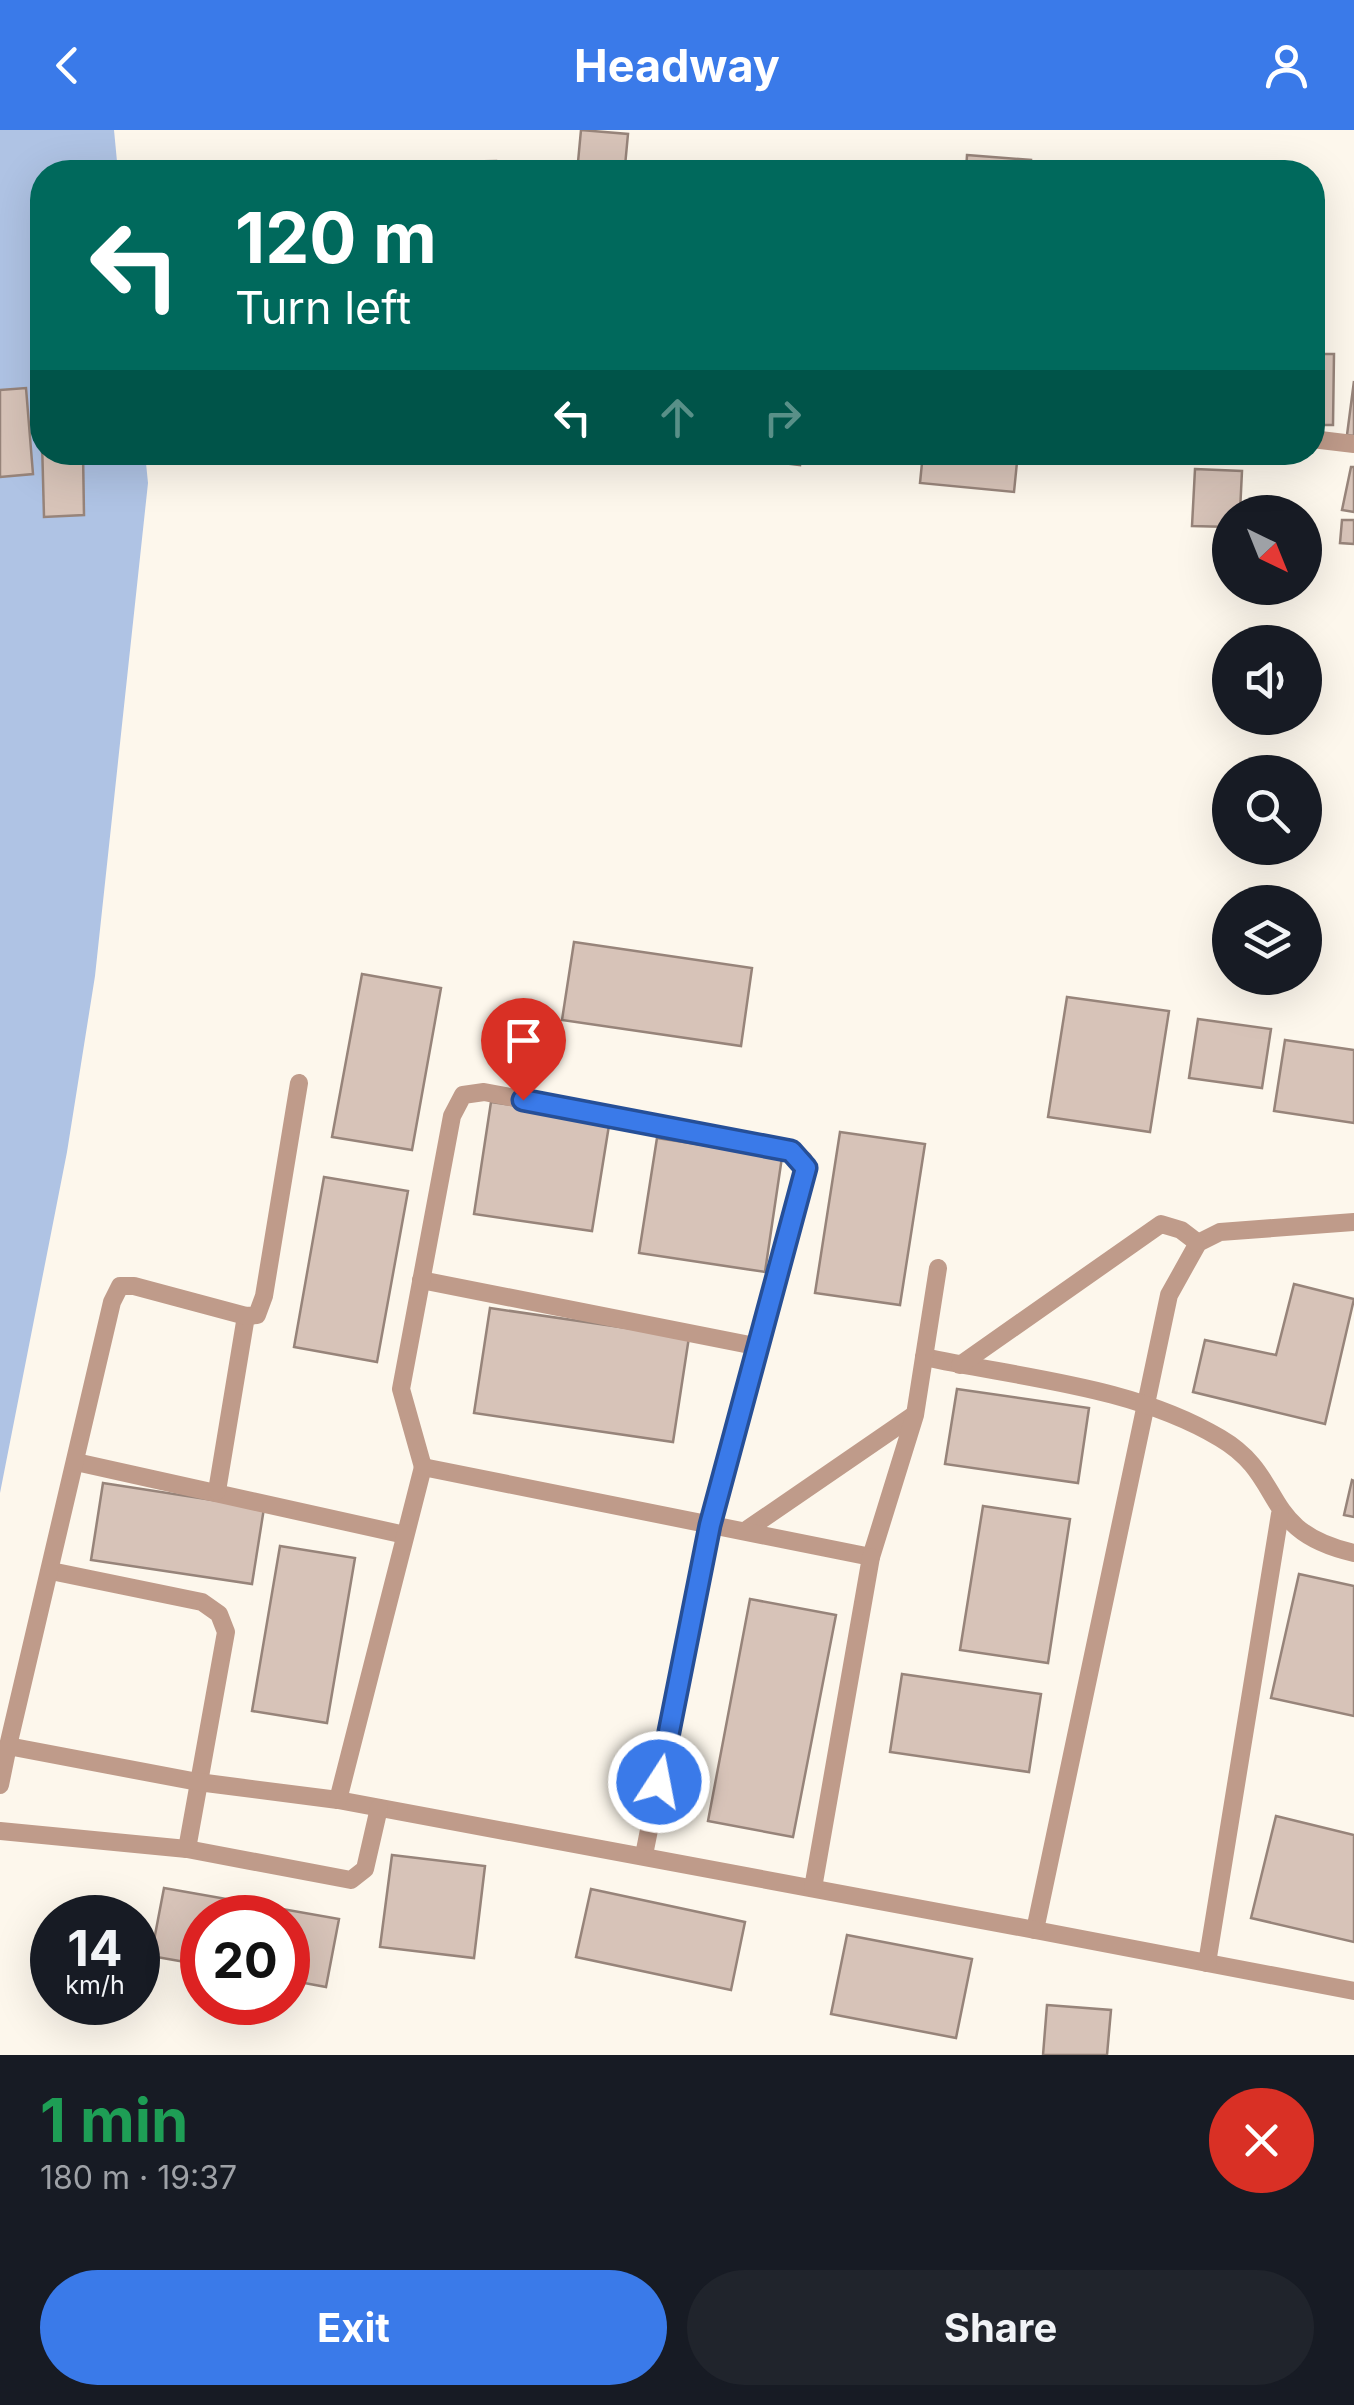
<!DOCTYPE html>
<meta charset="utf-8">
<style>
body{margin:0;font-family:Inter,sans-serif;background:#20242c;color:#f1f3f6;height:100vh;display:flex;flex-direction:column;font-size:38px;white-space:nowrap}
*{box-sizing:border-box;margin:0}
p{font-size:32px;color:#9ea1a6}
.icon{flex:none;width:55px;height:55px;fill:none;stroke:currentColor;stroke-width:2;stroke-linecap:round;stroke-linejoin:round}
.map{position:relative;height:1925px;overflow:hidden}
.drawer{display:flex;flex-direction:column;background:#171b24;flex:1}
.drawer>*{flex:none}
.guide{position:absolute;left:30px;top:30px;width:1295px;height:305px;border-radius:40px;box-shadow:0 10px 40px #0002;background:#00695c;color:#fff;overflow:hidden}
.needle{width:65px;rotate:137deg}
.tools{position:absolute;left:1212px;top:365px;display:grid;gap:20px}
.tools a{display:grid;place-items:center;width:110px;height:110px;border-radius:50%;background:#171b24;box-shadow:0 10px 40px #0002;font-size:50px}
.speed{position:absolute;left:30px;top:1765px;display:flex;gap:20px;font-size:50px;font-weight:700;text-align:center}
.speed>*{display:grid;place-content:center;width:130px;height:130px;border-radius:50%;background:#171b24;box-shadow:0 10px 40px #0002;line-height:1}
.speed small{font-size:25px;font-weight:400}
.speed .limit{border:15px solid #d22;background:#fff;color:#111}
.pin{position:absolute;display:grid;place-items:center;width:85px;height:85px;color:#fff;margin:-102px -42px;border-radius:50% 50% 50% 0;rotate:-45deg;box-shadow:0 0 10px #0007}
.pin .icon{rotate:45deg}
.me{position:absolute;width:110px;margin:-55px;rotate:11deg;stroke-linejoin:round;filter:drop-shadow(0 0 8px #0008)}
.turn{display:flex;align-items:center;gap:35px;height:210px;padding:0 40px;font-size:45px}
.turn .icon{width:130px;height:130px;stroke-width:2.5}
.turn b{display:block;font-size:70px;line-height:85px}
.lanes{display:flex;align-items:center;height:95px;padding:0 40px;background:#0003;justify-content:center;gap:50px;direction:ltr}
.lanes .off{opacity:.35}
.round{display:grid;place-items:center;flex:none;width:105px;height:105px;border-radius:52px;background:#20242c}
.summary{display:flex;align-items:center;justify-content:space-between;height:170px;padding:0 40px}
h1{font-size:60px;font-weight:700;line-height:75px;color:#1e9e55}
.action{display:flex;gap:20px;margin-top:auto;padding:20px 40px}
.action a{flex:1;height:115px;border-radius:60px;background:#3a7ae9;color:#fff;font-size:40px;font-weight:700;line-height:115px;text-align:center}
.action a+a{background:#20242c;color:#f1f3f6}
header{display:flex;justify-content:space-between;align-items:center;height:130px;padding:0 40px;background:#3a7ae9;color:#fff;font-size:45px;font-weight:700}
.map>svg:first-child{display:block}
.water{fill:#afc3e4}
.building{fill:#d7c3b8;stroke:#97847a;stroke-width:2.5}
.lines{fill:none;stroke-linecap:round;stroke-linejoin:round}
.lane{stroke:#bf9b8a;stroke-width:18}
.route-casing{stroke:#264f97;stroke-width:25}
.route{stroke:#3a7ae9;stroke-width:18}
</style>
<header><svg class="icon" aria-label="back" viewBox="0 0 24 24"><path d="M15 5l-7 7 7 7"/></svg>Headway<svg class="icon" aria-label="person" viewBox="0 0 24 24"><circle cx="12" cy="8" r="4"/><path d="M4 21q1-7 8-7t8 7"/></svg></header>
<div class="map">
<svg width="1354" height="1925" viewBox="0 0 1354 1925">
<rect width="100%" height="100%" fill="#fdf7ec"/>
<!-- water -->
<path class="water" d="M0,0H114L118,42H42V322L145,323L148,353L95,846L67,1022L0,1363Z"/>
<!-- building -->
<g class="building">
<path d="M581,0L628,4L625,36L578,32Z"/>
<path d="M967,25L1031,30L1030,42H966Z"/>
<path d="M496,31V42H444V32Z"/>
<path d="M1312,224H1334L1333,295H1312Z"/>
<path d="M1354,251V306L1347,305Z"/>
<path d="M26,258L33,344L0,347V260Z"/>
<path d="M42,311V322H83L84,385L44,387Z"/>
<path d="M690,322H801L800,335Z"/>
<path d="M923,323L1017,332L1014,362L920,353Z"/>
<path d="M1351,337H1354V382L1342,380Z"/>
<path d="M1195,339L1242,341L1240,382H1230V397L1192,396Z"/>
<path d="M1342,390H1354V414L1340,413Z"/>
<path d="M574,812L752,838L741,916L562,890Z"/>
<path d="M362,844L441,858L412,1020L332,1007Z"/>
<path d="M1067,867L1169,881L1150,1002L1048,987Z"/>
<path d="M1198,889L1271,899L1262,958L1189,948Z"/>
<path d="M1285,910L1354,920V993L1274,981Z"/>
<path d="M491,972L610,989L592,1101L474,1084Z"/>
<path d="M840,1002L925,1014L900,1175L815,1163Z"/>
<path d="M657,1008L782,1027L765,1142L639,1123Z"/>
<path d="M324,1047L408,1061L377,1232L294,1217Z"/>
<path d="M1294,1154L1354,1169L1325,1294L1193,1262L1205,1210L1276,1225Z"/>
<path d="M490,1178L689,1207L673,1312L474,1283Z"/>
<path d="M957,1259L1089,1278L1078,1353L945,1334Z"/>
<path d="M1352,1350L1354,1351V1387L1344,1385Z"/>
<path d="M103,1353L264,1378L252,1454L91,1430Z"/>
<path d="M983,1376L1070,1389L1048,1533L960,1520Z"/>
<path d="M280,1416L355,1428L327,1593L252,1581Z"/>
<path d="M1299,1444L1354,1456V1586L1271,1568Z"/>
<path d="M750,1469L836,1485L793,1707L708,1691Z"/>
<path d="M902,1544L1041,1564L1029,1642L890,1622Z"/>
<path d="M1276,1686L1354,1705V1812L1251,1788Z"/>
<path d="M392,1725L485,1736L474,1828L380,1817Z"/>
<path d="M164,1758L339,1789L326,1857L288,1850V1788H202V1835L151,1826Z"/>
<path d="M591,1759L745,1792L731,1860L576,1827Z"/>
<path d="M847,1805L972,1829L956,1908L831,1884Z"/>
<path d="M1047,1875L1111,1880L1107,1925H1043Z"/>
</g>
<g class="lines">
<!-- lane -->
<g class="lane">
<path d="M1312,309L1354,314"/>
<path d="M1354,1092L1220,1102L1198,1113L1169,1165L1035,1800L1354,1861"/>
<path d="M421,1150L760,1217"/>
<path d="M924,1227C1021,1248 1133,1256 1220,1308C1288,1348 1258,1401 1354,1423"/>
<path d="M960,1235L1161,1094L1181,1100L1198,1113"/>
<path d="M76,1332L405,1405"/>
<path d="M423,1337L401,1259L452,986L463,965L484,962L791,1021L804,1030L805,1046L710,1395L644,1725"/>
<path d="M217,1361L246,1186"/>
<path d="M745,1401L914,1285"/>
<path d="M51,1441L202,1472L219,1484L226,1502L187,1719"/>
<path d="M8,1616L112,1172L120,1156H134L246,1186L257,1185L264,1166L299,953"/>
<path d="M0,1655L8,1616L198,1652L338,1670L1035,1800"/>
<path d="M338,1670L423,1337L871,1427L915,1285L938,1138"/>
<path d="M0,1701L187,1719L351,1750L365,1739L379,1678"/>
<path d="M813,1758L871,1427"/>
<path d="M1207,1833L1280,1384"/>
</g>
</g>
<g class="lines">
<!-- route casing -->
<g class="route-casing">
<path id="route" d="M523,970L791,1021L806,1038L710,1395L659,1652"/>
</g>
<!-- route -->
<use href="#route" class="route"/>
</g>
</svg>
<div class="tools">
<a><svg class="needle" viewBox="-14 -14 28 28"><path d="M0-13l5 13h-10z" fill="#e53935"/><path d="M0 13l5-13h-10z" fill="#9ea1a6"/></svg></a>
<a><svg class="icon" aria-label="sound" viewBox="0 0 24 24"><path d="M4 9h4l5-4v14l-5-4H4zM17 9q2 3 0 6"/></svg></a>
<a><svg class="icon" aria-label="search" viewBox="0 0 24 24"><circle cx="10" cy="10" r="6"/><path d="M15 15l6 6"/></svg></a>
<a><svg class="icon" aria-label="layers" viewBox="0 0 24 24"><path d="M12 4l9 5-9 5-9-5zM3 14l9 5 9-5"/></svg></a>
</div>
<div class="speed"><div>14<small>km/h</small></div><div class="limit">20</div></div>
<div class="pin" style="left:523px;top:970px;background:#d93025"><svg class="icon" aria-label="arrive" viewBox="0 0 24 24"><path d="M6 21V4h12l-3 4 3 4H6"/></svg></div>
<svg class="me" style="left:659px;top:1652px" viewBox="-20 -20 40 40"><circle r="17" fill="#3a7ae9" stroke="#fff" stroke-width="3"/><path d="M0-11L8 9 0 5-8 9z" fill="#fff"/></svg>
<div class="guide">
<div class="turn"><svg class="icon" aria-label="left" viewBox="0 0 24 24"><path d="M17 20v-9H6M10 6l-5 5 5 5"/></svg><div><b>120 m</b>Turn left</div></div>
<div class="lanes"><svg class="icon" aria-label="left" viewBox="0 0 24 24"><path d="M17 20v-9H6M10 6l-5 5 5 5"/></svg><svg class="icon off" aria-label="ahead" viewBox="0 0 24 24"><path d="M12 20V5M6 11l6-6 6 6"/></svg><svg class="icon off" aria-label="right" viewBox="0 0 24 24"><path d="M7 20v-9h11M14 6l5 5-5 5"/></svg></div>
</div>
</div>
<section class="drawer">
<div class="summary"><div><h1>1 min</h1><p>180 m · 19:37</p></div><a class="round" style="background:#d93025;color:#fff"><svg class="icon" aria-label="close" viewBox="0 0 24 24"><path d="M6 6l12 12M18 6L6 18"/></svg></a></div>
<div class="action"><a>Exit</a><a>Share</a></div>
</section>
